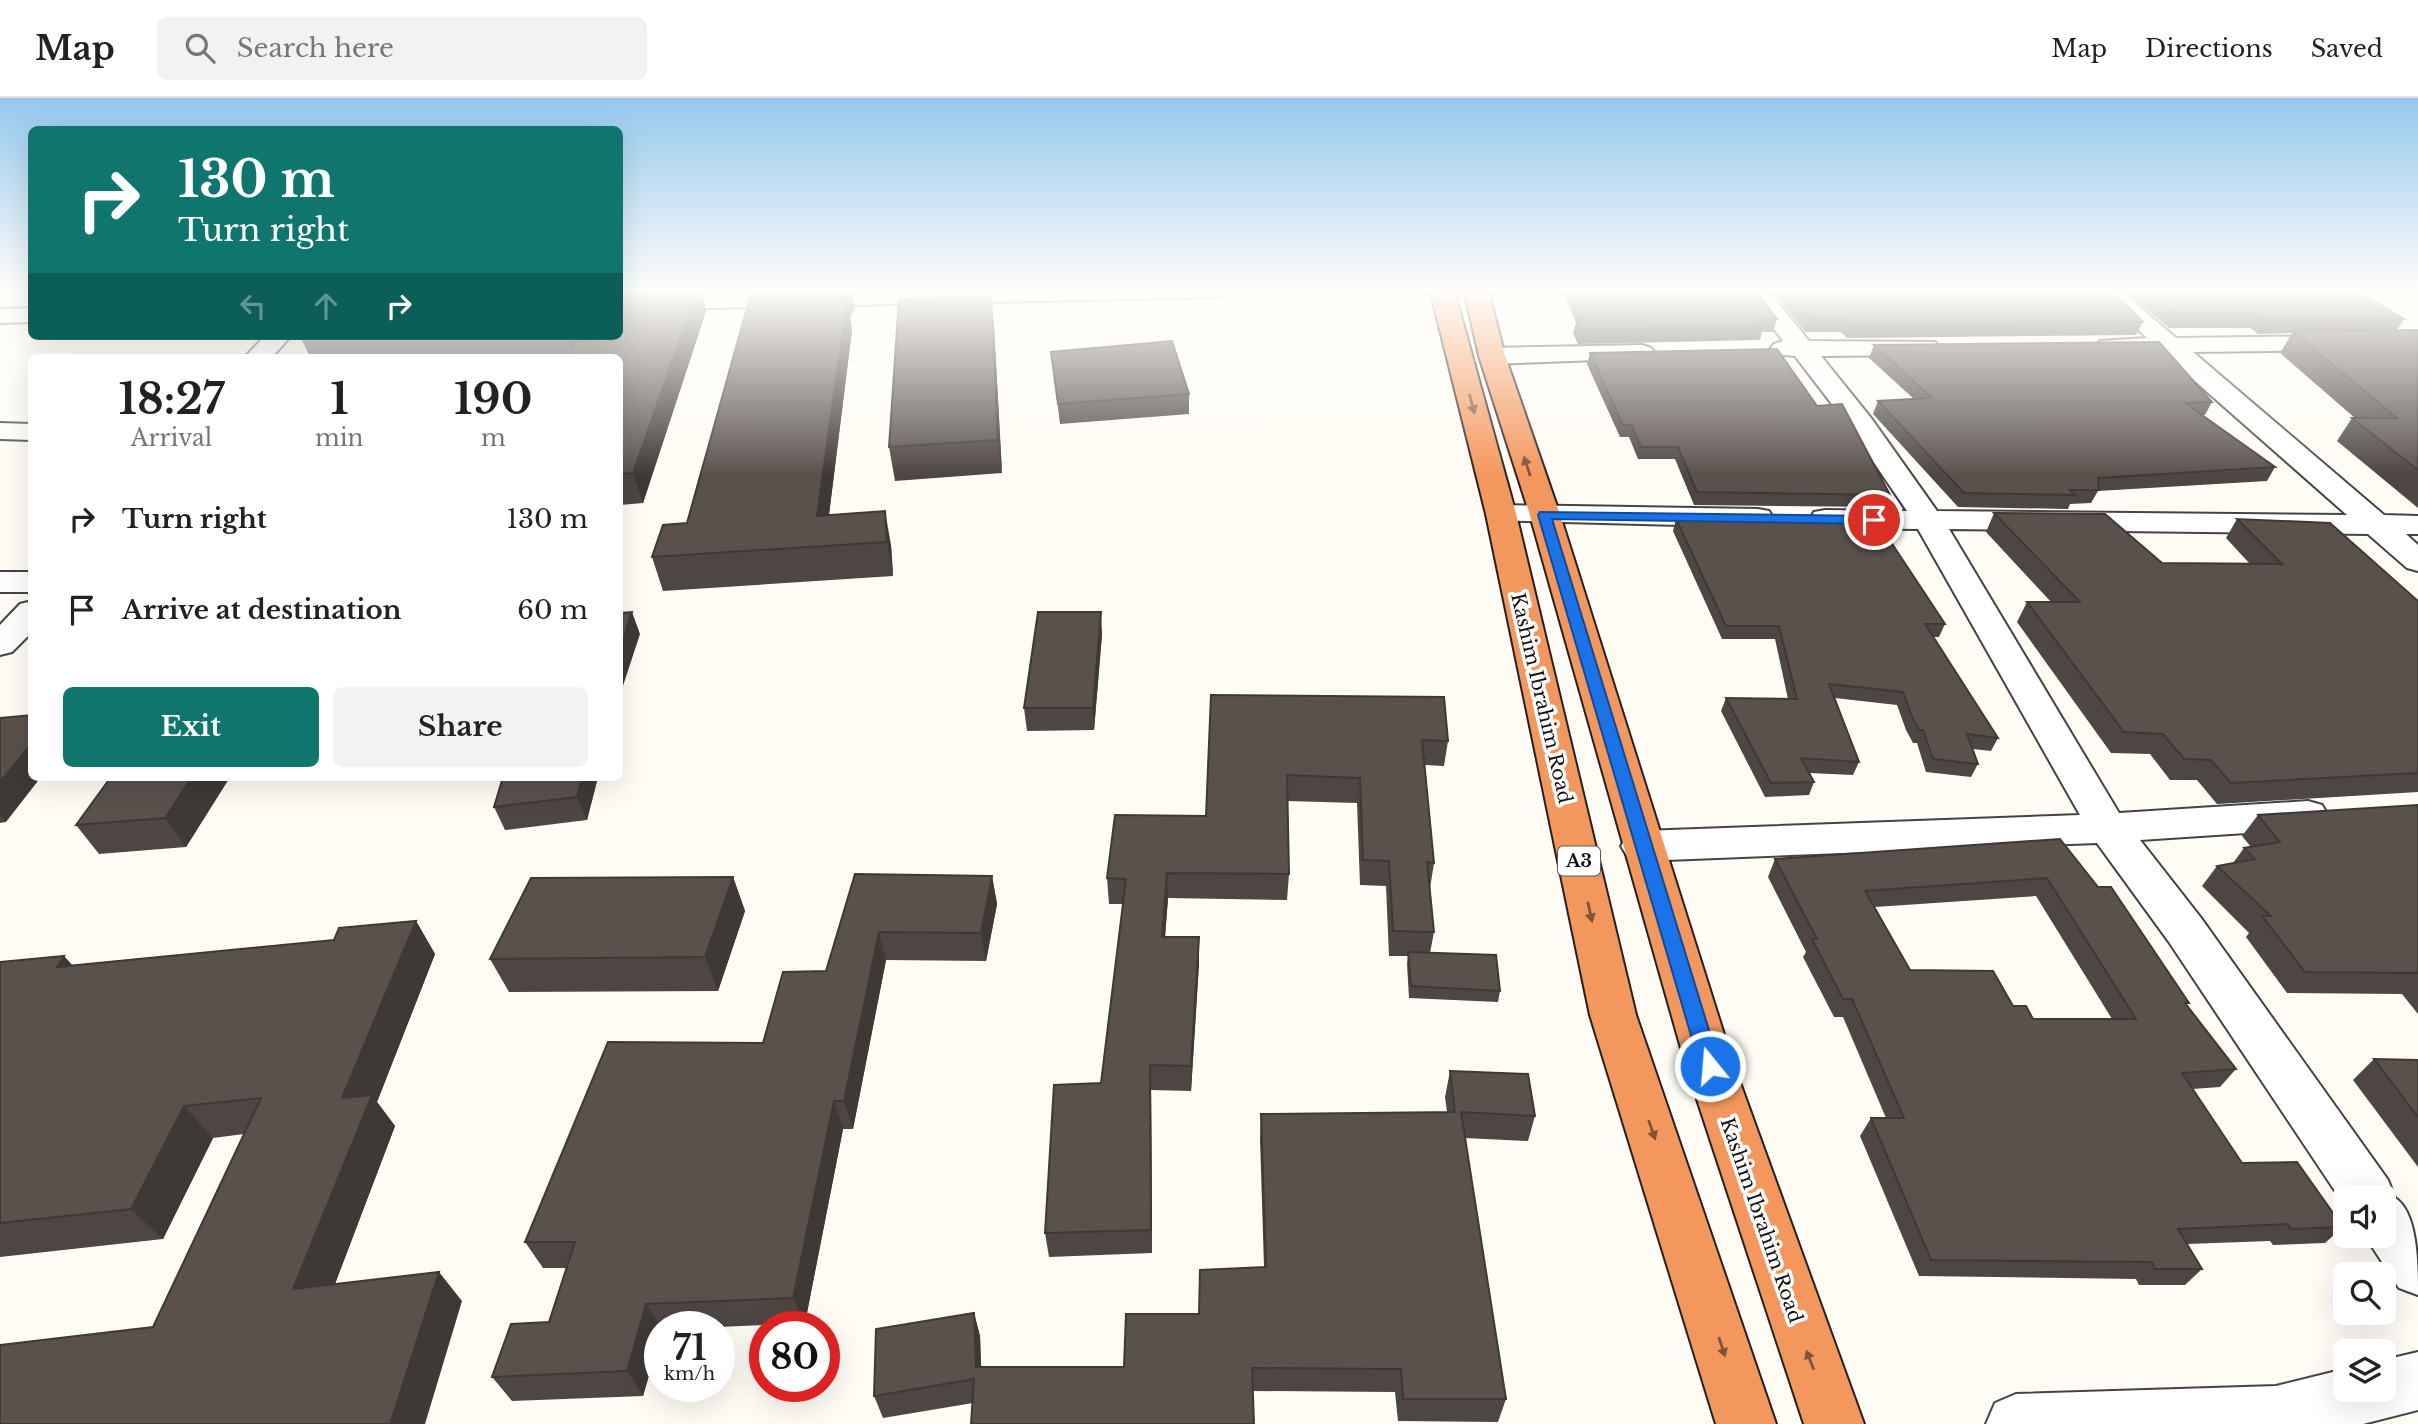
<!DOCTYPE html>
<style>
body{margin:0;font-family:"Libre Baskerville",serif;background:#f2f2f2;color:#222;height:100vh;display:flex;flex-direction:column;font-size:26px;white-space:nowrap}
*{box-sizing:border-box;margin:0}
p{font-size:23px;color:#767676}
.icon{flex:none;width:38px;height:38px;fill:none;stroke:currentColor;stroke-width:2;stroke-linecap:round;stroke-linejoin:round}
.map{position:relative;flex:1;overflow:hidden}
.side{position:absolute;left:28px;top:256px;width:595px;height:427px;display:flex;flex-direction:column;background:#fff;border-radius:10px;box-shadow:0 7px 28px #0002}
.side>*{flex:none}
.guide{position:absolute;left:28px;top:28px;width:595px;height:214px;border-radius:10px;box-shadow:0 7px 28px #0002;background:#0f766e;color:#fff;overflow:hidden}
.controls{position:absolute;left:2333px;top:1087px;display:grid;gap:14px}
.controls a{display:grid;place-items:center;width:63px;height:63px;border-radius:10px;background:#fff;box-shadow:0 7px 28px #0002;font-size:35px}
.speed{position:absolute;left:644px;top:1213px;display:flex;gap:14px;font-size:35px;font-weight:700;text-align:center}
.speed>*{display:grid;place-content:center;width:91px;height:91px;border-radius:50%;background:#fff;box-shadow:0 7px 28px #0002;line-height:1}
.speed small{font-size:18px;font-weight:400}
.speed .limit{border:10px solid #d22;background:#fff;color:#111}
.pin{position:absolute;display:grid;place-items:center;width:60px;height:60px;color:#fff;margin:-30px;border:4px solid #fff;border-radius:50%;box-shadow:0 2px 7px #0007}
.me{position:absolute;width:77px;margin:-38px;rotate:343deg;stroke-linejoin:round;filter:drop-shadow(0 0 5px #0008)}
.turn{display:flex;align-items:center;gap:24px;height:147px;padding:0 35px;font-size:32px}
.turn .icon{width:91px;height:91px;stroke-width:2.5}
.turn b{display:block;font-size:49px;line-height:60px}
.lanes{display:flex;align-items:center;height:66px;padding:0 35px;background:#0003;justify-content:center;gap:35px;direction:ltr}
.lanes .off{opacity:.35}
.eta{display:flex;justify-content:space-evenly;align-items:center;height:119px;text-align:center}
.eta b{font-size:42px;font-weight:700;line-height:49px}
.cta{display:flex;gap:14px;margin-top:auto;padding:14px 35px}
.cta a{flex:1;height:80px;border-radius:10px;background:#0f766e;color:#fff;font-size:28px;font-weight:700;line-height:80px;text-align:center}
.cta a+a{background:#f2f2f2;color:#222}
ul{padding:0;list-style:none}
li{display:flex;align-items:center;gap:21px;height:91px;padding:0 35px}
li div{flex:1}
li b{display:block;font-size:26px}
li em{font-style:normal}
header{display:flex;align-items:center;gap:42px;box-sizing:border-box;height:98px;padding:0 35px;background:#fff;border-bottom:2px solid #e0e0e0}
header strong{font-size:33px}
nav{display:flex;gap:38px;margin-inline-start:auto;font-size:24px}
.search{width:490px;height:63px;background:#f2f2f2;display:flex;align-items:center;gap:18px;box-sizing:border-box;padding:0 24px;border-radius:10px;color:#767676;font-size:26px}
.map>svg:first-child{display:block}
.lines{fill:none;stroke-linecap:round;stroke-linejoin:round}
.minor-casing{stroke:#444;stroke-width:4}
.highway-casing{stroke:#222;stroke-width:4}
.minor{fill:#fff;fill-rule:evenodd}
.highway{fill:#f4975d;fill-rule:evenodd}
.wall{fill:#4d4642;fill-rule:evenodd}
.shaded-wall{fill:#3f3936}
.building{fill:#5a514d;stroke:#3f3936;stroke-width:2;fill-rule:evenodd}
.oneway{fill:#825437}
.route{fill:#1a73e8;stroke:#114b97;stroke-width:2}
.labels{text-anchor:middle;stroke-width:7;stroke-linejoin:round;paint-order:stroke}
.shield{fill:#fff;stroke:#585858;stroke-width:2}
.shield-label{font-size:18px;font-weight:bold;fill:#111}
.street-label{font-size:19px;fill:#111;stroke:#fff}
</style>
<header>
<strong>Map</strong>
<div class="search"><svg class="icon" aria-label="search" viewBox="0 0 24 24"><circle cx="10" cy="10" r="6"/><path d="M15 15l6 6"/></svg>Search here</div>
<nav><a>Map</a><a>Directions</a><a>Saved</a></nav>
</header>
<div class="map">
<svg width="2418" height="1326" viewBox="0 0 2418 1326">
<rect width="100%" height="100%" fill="#fffcf5"/>
<g class="lines">
<!-- minor casing -->
<g class="minor-casing">
<g id="minor">
<path d="M881,192H1229L1218,199L620,212V198Z"/>
<path d="M1745,192H1768L1809,243L1935,244L1939,249L1935,254L1926,257L1821,258L1871,320L1937,413L2347,417L2163,255L2100,253L2096,248L2100,243L2147,240L2095,192H2120L2176,240L2418,237V251L2193,254L2384,417L2418,418V436H2406L2418,447V473L2407,470L2368,436L1949,431L2119,715L2308,703L2322,707L2328,717L2322,727L2308,731L2140,742L2201,820L2388,1082L2395,1100C2418,1114 2418,1168 2418,1197L2399,1190L2365,1138H2384V1099H2345V1108L2169,844L2097,745L1642,763L1627,758L1621,748L1627,738L1642,733L2080,717L1918,431L1825,430L1814,428L1810,421L1814,414L1825,412L1907,413L1851,331L1795,258L1774,256L1770,251L1774,246L1783,243Z"/>
<path d="M32,210V224L0,225V211Z"/>
<path d="M265,238H291L272,259H245Z"/>
<path d="M1642,247L1651,250L1655,255L1651,260L1492,266L1483,263L1479,258L1483,253L1492,250Z"/>
<path d="M0,325L32,326V342L0,341Z"/>
<path d="M1501,407L1758,411L1769,413L1773,420L1769,427L1758,429L1490,422L1486,416L1490,410Z"/>
<rect x="0" y="474" width="32" height="20"/>
<path d="M32,503V534L12,554L0,557V527L20,506Z"/>
<path d="M2418,1254V1312L2363,1326H1986L1995,1305L2016,1296L2276,1288L2345,1271V1292H2384V1262Z"/>
</g>
</g>
<!-- highway casing -->
<g class="highway-casing">
<g id="highway">
<path d="M1430,192H1454L1516,416L1636,917L1776,1326H1716L1590,917L1486,416Z"/>
<path d="M1464,192H1488L1505,258L1560,417L1734,968L1864,1326H1804L1686,968L1530,417L1479,258Z"/>
</g>
</g>
<!-- minor -->
<use href="#minor" class="minor"/>
<!-- highway -->
<use href="#highway" class="highway"/>
</g>
<!-- wall -->
<g class="wall">
<path d="M620,192H713V193H701L706,213L643,405L620,407V259L570,256L471,259H310L300,238H620Z"/>
<path d="M1562,192H1755L1777,221L1773,234H1762L1760,242L1578,246L1573,235L1576,224Z"/>
<path d="M1772,192H2111L2143,224L2136,237L1847,240L1841,234H1805Z"/>
<path d="M2124,192H2355L2404,221L2397,232H2418V410L2337,343L2352,320H2355L2280,255L2292,235L2258,236L2251,230H2169Z"/>
<path d="M991,198L994,228L1002,375L895,383L889,349Z"/>
<path d="M855,210L850,219L852,232L829,417L891,447L893,478L663,493L652,459L687,425Z"/>
<path d="M1874,247L2212,304L2205,317H2202L2275,369L2267,383L2098,393L2091,405L2070,406L2068,411L1958,409L1873,316L1878,303L1914,301L1869,260Z"/>
<path d="M1051,254L1189,296V316L1060,326Z"/>
<path d="M1590,255L1817,308L1890,397L1885,409L1694,407L1675,361H1638L1629,339H1620L1587,266Z"/>
<path d="M1994,415L2162,465L2250,466L2226,440L2237,421L2418,503V694L2217,706L2197,682H2170L2150,656L2111,655L2017,524L2027,504H2051L1986,434Z"/>
<path d="M1706,418L1945,526L1939,539H1933L1998,640L1991,653L1973,651L1978,666L1971,679L1926,674L1917,645H1913L1906,632L1897,607L1835,600L1859,664L1853,677L1809,675L1814,684L1809,697L1765,699L1721,613L1726,600L1788,601L1775,541H1722L1673,433L1676,421L1705,422Z"/>
<path d="M1102,536L1094,632L1027,633L1024,610Z"/>
<path d="M1211,597L1448,643L1444,668L1425,667L1434,765L1430,790L1434,834L1430,855L1500,893L1498,904L1409,900L1407,866L1408,858H1389L1386,788L1360,787L1357,705L1287,703L1289,776L1287,802L1168,800L1165,839H1199V865L1191,993L1151,992L1152,1155L1049,1159L1045,1135L1101,985L1123,806H1109L1107,780L1206,718Z"/>
<path d="M0,620L6,724L0,725Z"/>
<path d="M230,679L186,749L99,756L76,727Z"/>
<path d="M503,679H598L587,722L505,732L494,709Z"/>
<path d="M2418,707V916L2402,896L2287,895L2246,839L2249,835L2202,788L2217,768L2233,765L2244,750L2251,749L2242,738L2258,717Z"/>
<path d="M2060,741L2189,905L2187,907L2236,971L2220,989L2192,991L2242,1065L2343,1129L2325,1145L2273,1147L2270,1143L2187,1146L2202,1171L2185,1187H2139L2136,1181L1919,1178L1860,1038L1871,1020H1886L1843,919H1834L1803,859L1806,854L1768,779L1775,761ZM2036,798L2112,921H2033L2013,908L1910,872L1875,809Z"/>
<path d="M855,776L992,778L997,806L986,863L886,862L853,1031H843L805,1225L719,1229L660,1228V1239L643,1298L512,1303L492,1279L549,1224L566,1170H543L525,1144L763,945L826,873Z"/>
<path d="M733,779L745,813L718,893L509,894L490,861Z"/>
<path d="M416,823L435,856L377,1004L395,1028L335,1186L462,1203L153,1229L244,1036L213,1040L163,1141L0,1159V864L73,867L334,842Z"/>
<path d="M2374,961L2418,962V1069L2353,982Z"/>
<path d="M1450,973L1535,1018L1528,1043L1465,1040L1506,1301L1498,1324L1398,1323L1395,1294L1253,1293L973,1305L883,1320L874,1298L974,1215L980,1238L981,1269H1124L1264,1169L1260,1041L1261,1016L1447,1014L1445,999Z"/>
</g>
<!-- shaded-wall -->
<g class="shaded-wall">
<path d="M697,192H701L706,213L643,405L633,375Z"/>
<path d="M843,192H852L855,210L850,219L852,232L825,448L817,418L836,203Z"/>
<path d="M991,198L994,228L1002,375L998,342Z"/>
<path d="M885,413L891,447L893,478L887,444Z"/>
<path d="M632,514L640,536L620,597V550Z"/>
<path d="M1101,514L1102,536L1094,632L1093,610Z"/>
<path d="M32,645V679H41L6,724L0,717V684Z"/>
<path d="M192,679H230L186,749L165,720Z"/>
<path d="M582,679H598L587,722L577,699Z"/>
<path d="M1167,775L1168,800L1163,864L1162,839Z"/>
<path d="M992,778L997,806L986,863L981,835Z"/>
<path d="M733,779L745,813L718,893L705,859Z"/>
<path d="M416,823L435,856L377,1004L395,1028L322,1220L293,1191L342,1000Z"/>
<path d="M879,834L886,862L853,1031L844,1003Z"/>
<path d="M1199,839V865L1191,993V968Z"/>
<path d="M64,858L93,890L57,869Z"/>
<path d="M1150,967L1151,992L1152,1155L1151,1132Z"/>
<path d="M834,1003L843,1031L805,1225L793,1200Z"/>
<path d="M184,1008L213,1040L163,1141L131,1111Z"/>
<path d="M439,1174L462,1203L425,1326H390Z"/>
<path d="M646,1206L660,1228V1239L643,1298L627,1273Z"/>
<path d="M974,1215L980,1238L982,1292L976,1269Z"/>
</g>
<!-- building -->
<g class="building">
<path d="M620,192H697L633,375L620,376V259H569L579,238H620Z"/>
<path d="M752,192H843L836,203H847L817,418L885,413L887,444L652,459L663,427L687,425Z"/>
<path d="M1570,192H1755L1777,221H1758L1764,228L1581,232L1576,222H1583Z"/>
<path d="M1786,192H2111L2143,224L1852,227L1845,221H1809Z"/>
<path d="M2146,192H2355L2404,221L2265,222L2258,216L2176,217Z"/>
<path d="M991,198L998,342L889,349L899,201Z"/>
<path d="M2418,232V372L2352,320H2397L2293,234Z"/>
<path d="M1172,243L1189,296L1058,306L1051,254Z"/>
<path d="M2159,244L2212,304L2185,305L2275,369L2098,380L2099,392H2070L2075,397L1964,395L1878,303L1932,300L1874,247Z"/>
<path d="M1777,251L1817,308L1842,306L1890,397L1697,394L1678,349H1641L1631,327H1623L1590,255Z"/>
<path d="M1994,415L2105,416L2162,465L2282,466L2237,421L2330,425L2418,503V675L2231,685L2211,662L2184,661L2163,636L2124,634L2027,504H2080Z"/>
<path d="M1706,418L1875,420L1945,526H1925L1998,640L1967,636L1978,666L1933,661L1923,632H1919L1912,619L1903,594L1829,586L1859,664L1801,660L1814,684L1771,685L1726,600L1797,601L1779,528H1726L1676,421L1707,422Z"/>
<path d="M632,514L620,550V515Z"/>
<path d="M1038,514H1101L1093,610H1024Z"/>
<path d="M1211,597L1444,599L1448,643L1422,642L1434,765L1427,764L1434,834L1393,833L1389,763L1363,762L1360,680L1287,677L1289,776L1167,775L1162,839H1199L1191,968L1150,967L1151,1132L1045,1135L1054,987L1101,985L1126,781L1107,780L1115,717L1206,718Z"/>
<path d="M32,617V645L0,684V620Z"/>
<path d="M111,679H192L165,720L76,727Z"/>
<path d="M503,679H582L577,699L494,709Z"/>
<path d="M2418,707V875L2305,874L2262,818H2271L2217,768L2255,761L2244,750L2280,744L2258,717Z"/>
<path d="M2060,741L2098,789H2111L2189,905H2185L2236,971L2182,975L2242,1065L2297,1064L2343,1129L2291,1131L2288,1126L2178,1131L2202,1171H2155L2152,1164L1931,1162L1871,1020H1904L1852,901H1843L1812,841H1817L1775,761ZM2047,780L2136,921H2033L2026,908H2013L1993,873L1910,872L1865,793Z"/>
<path d="M855,776L992,778L981,835L879,834L844,1003H834L793,1200L646,1206L627,1273L492,1279L511,1226L549,1224L575,1144H525L608,944L763,945L783,874L826,873Z"/>
<path d="M733,779L705,859L490,861L531,780Z"/>
<path d="M416,823L342,1000L372,997L293,1191L439,1174L390,1326H0V1247L153,1229L261,1000L184,1008L131,1111L0,1125V864L64,858L57,869L334,842L339,830Z"/>
<path d="M1408,854L1496,857L1500,893L1411,888Z"/>
<path d="M2374,961L2418,962V1019Z"/>
<path d="M1450,973L1528,976L1535,1018L1461,1014L1506,1301H1403L1401,1271L1252,1270L1254,1326H971L974,1281L874,1298L876,1231L974,1215L976,1269H1124L1126,1216H1199L1200,1172L1266,1169L1261,1016L1455,1014Z"/>
</g>
<!-- one-way arrows -->
<defs><path id="oneway-solid" d="M-6-.8H1V-3.2L6.5 0L1 3.2V.8H-6Z" transform="scale(1.75)"/></defs>
<g class="oneway">
<use href="#oneway-solid" transform="translate(1472 306) rotate(75)"/>
<use href="#oneway-solid" transform="translate(1527 368) rotate(-108)"/>
<use href="#oneway-solid" transform="translate(1590 814) rotate(78)"/>
<use href="#oneway-solid" transform="translate(1652 1032) rotate(71)"/>
<use href="#oneway-solid" transform="translate(1722 1249) rotate(72)"/>
<use href="#oneway-solid" transform="translate(1810 1262) rotate(-111)"/>
</g>
<!-- sky -->
<linearGradient id="sky" x2="0" y2="1"><stop stop-color="#95c7ee"/><stop offset="0.51" stop-color="#fffefa"/><stop offset="1" stop-color="#fffefa" stop-opacity="0"/></linearGradient>
<rect width="2418" height="378" fill="url(#sky)"/>
<!-- route -->
<path class="route" d="M1540,414L1874,418L1880,422L1874,426L1552,421L1720,968L1717,974L1710,977L1703,974L1700,968L1538,417Z"/>
<g class="labels">
<!-- shield labels -->
<rect class="shield" x="1558" y="748.5" width="42" height="29" rx="5"/>
<g class="shield-label">
<text x="1579" y="769">A3</text>
</g>
<!-- street labels -->
<g class="street-label">
<text transform="translate(1542 600) rotate(77)" y="7">Kashim Ibrahim Road</text>
<text transform="translate(1762 1122) rotate(71)" y="7">Kashim Ibrahim Road</text>
</g>
</g>
</svg>
<div class="controls">
<a><svg class="icon" aria-label="sound" viewBox="0 0 24 24"><path d="M4 9h4l5-4v14l-5-4H4zM17 9q2 3 0 6"/></svg></a>
<a><svg class="icon" aria-label="search" viewBox="0 0 24 24"><circle cx="10" cy="10" r="6"/><path d="M15 15l6 6"/></svg></a>
<a><svg class="icon" aria-label="layers" viewBox="0 0 24 24"><path d="M12 4l9 5-9 5-9-5zM3 14l9 5 9-5"/></svg></a>
</div>
<div class="speed"><div>71<small>km/h</small></div><div class="limit">80</div></div>
<div class="pin" style="left:1874px;top:422px;background:#d93025"><svg class="icon" aria-label="arrive" viewBox="0 0 24 24"><path d="M6 21V4h12l-3 4 3 4H6"/></svg></div>
<svg class="me" style="left:1710px;top:968px" viewBox="-20 -20 40 40"><circle r="17" fill="#1a73e8" stroke="#fff" stroke-width="3"/><path d="M0-11L8 9 0 5-8 9z" fill="#fff"/></svg>
<div class="guide">
<div class="turn"><svg class="icon" aria-label="right" viewBox="0 0 24 24"><path d="M7 20v-9h11M14 6l5 5-5 5"/></svg><div><b>130 m</b>Turn right</div></div>
<div class="lanes"><svg class="icon off" aria-label="left" viewBox="0 0 24 24"><path d="M17 20v-9H6M10 6l-5 5 5 5"/></svg><svg class="icon off" aria-label="ahead" viewBox="0 0 24 24"><path d="M12 20V5M6 11l6-6 6 6"/></svg><svg class="icon" aria-label="right" viewBox="0 0 24 24"><path d="M7 20v-9h11M14 6l5 5-5 5"/></svg></div>
</div>
<section class="side">
<div class="eta">
<div><b>18:27</b><p>Arrival</p></div>
<div><b>1</b><p>min</p></div>
<div><b>190</b><p>m</p></div>
</div>
<ul>
<li><svg class="icon" aria-label="right" viewBox="0 0 24 24"><path d="M7 20v-9h11M14 6l5 5-5 5"/></svg><div><b>Turn right</b></div><em>130 m</em></li>
<li><svg class="icon" aria-label="arrive" viewBox="0 0 24 24"><path d="M6 21V4h12l-3 4 3 4H6"/></svg><div><b>Arrive at destination</b></div><em>60 m</em></li>
</ul>
<div class="cta"><a>Exit</a><a>Share</a></div>
</section>
</div>
